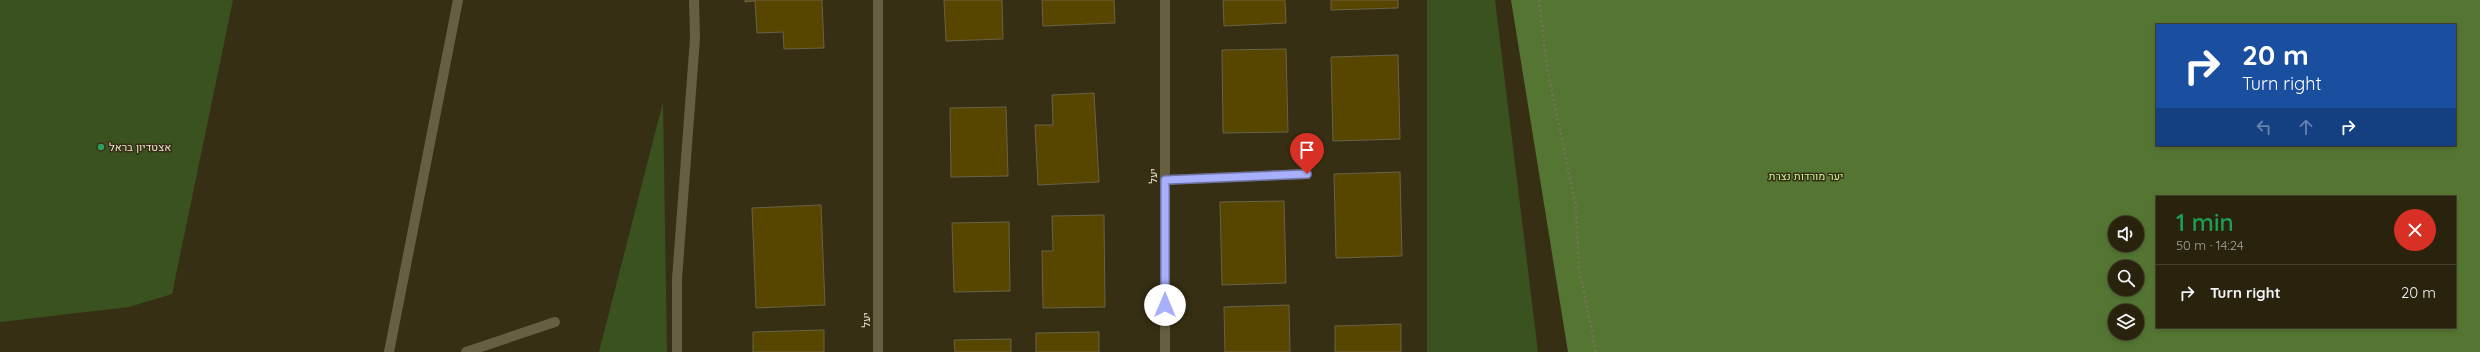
<!DOCTYPE html>
<meta charset="utf-8">
<style>
body{margin:0;font-family:Quicksand,Heebo,sans-serif;background:#312b17;color:#f1f3f6;height:100vh;display:flex;flex-direction:column;font-size:15px;white-space:nowrap}
*{box-sizing:border-box;margin:0}
p{font-size:13px;color:#a5a49e}
.icon{flex:none;width:22px;height:22px;fill:none;stroke:currentColor;stroke-width:2;stroke-linecap:round;stroke-linejoin:round}
.map{position:relative;flex:1;overflow:hidden}
.drawer{position:absolute;left:2156px;top:196px;width:300px;height:132px;display:flex;flex-direction:column;background:#29230e;border-radius:0px;box-shadow:0 2px 6px #0003,0 0 0 1px #45402e}
.drawer>*{flex:none}
.guide{position:absolute;left:2156px;top:24px;width:300px;height:122px;border-radius:0px;box-shadow:0 2px 6px #0003,0 0 0 1px #45402e;background:#1a4fa0;color:#fff;overflow:hidden}
.buttons{position:absolute;left:2108px;top:216px;display:grid;gap:8px}
.buttons a{display:grid;place-items:center;width:36px;height:36px;border-radius:50%;background:#29230e;box-shadow:0 2px 6px #0003,0 0 0 1px #45402e;font-size:20px}
.pin{position:absolute;display:grid;place-items:center;width:34px;height:34px;color:#fff;margin:-41px -17px;border-radius:50% 50% 50% 0;rotate:-45deg;box-shadow:0 0 4px #0007}
.pin .icon{rotate:45deg}
.me{position:absolute;width:44px;margin:-22px;rotate:0deg;stroke-linejoin:round;filter:drop-shadow(0 0 3px #0008)}
.turn{display:flex;align-items:center;gap:14px;height:84px;padding:0 20px;font-size:18px}
.turn .icon{width:52px;height:52px;stroke-width:2.5}
.turn b{display:block;font-size:28px;line-height:34px}
.lanes{display:flex;align-items:center;height:38px;padding:0 20px;background:#0003;justify-content:center;gap:20px;direction:ltr}
.lanes .off{opacity:.35}
.round{display:grid;place-items:center;flex:none;width:42px;height:42px;border-radius:21px;background:#312b17}
.headline{display:flex;align-items:center;justify-content:space-between;height:68px;padding:0 20px}
h1{font-size:24px;font-weight:600;line-height:30px;color:#1e9e55}
ul{padding:0;list-style:none}
li{display:flex;align-items:center;gap:12px;height:56px;padding:0 20px;border-top:1px solid #45402e}
li div{flex:1}
li b{display:block;font-size:15px}
li em{font-style:normal}
.map>svg:first-child{display:block}
.green{fill:#3a5220}
.forest{fill:#557633;fill-rule:evenodd}
.building{fill:#574600;stroke:#6a6245}
.lines{fill:none;stroke-linecap:round;stroke-linejoin:round}
.path{stroke:#777159;stroke-width:2.5;stroke-dasharray:2 3;stroke-linecap:butt}
.minor{stroke:#675f42;stroke-width:10}
.route-casing{stroke:#6d72a4;stroke-width:10}
.route{stroke:#a8b0fc;stroke-width:7}
.leisure-dot{fill:#2e9e5b;stroke:#372f13;stroke-width:1.5}
.labels{text-anchor:middle;stroke-width:3;stroke-linejoin:round;paint-order:stroke}
.poi-label{font-size:11px;fill:#e8e4d4;stroke:#372f13;text-anchor:start}
.street-label{font-size:11px;fill:#e8e4d4;stroke:#372f13}
.park-label{font-size:11px;fill:#c4f595;stroke:#372f13}
</style>
<div class="map">
<svg width="2480" height="352" viewBox="0 0 2480 352">
<rect width="100%" height="100%" fill="#372f13"/>
<!-- green -->
<g class="green">
<path d="M0,0H233L172,294L129,307L0,322Z"/>
<path d="M1427,0H1495L1538,352H1427Z"/>
<path d="M663,102L667,352H599Z"/>
</g>
<!-- forest -->
<path class="forest" d="M1511,0H2480V352H1568ZM2157,25H2455V145H2157ZM2157,197H2455V327H2157ZM2115,223H2137V245H2115ZM2115,267H2137V289H2115ZM2115,311H2137V333H2115Z"/>
<!-- building -->
<g class="building">
<path d="M745,0H822L824,48L784,49L783,32L757,33L755,1L745,2Z"/>
<path d="M944,0H1002L1003,39L946,41Z"/>
<path d="M1042,0H1114L1115,23L1043,26Z"/>
<path d="M1223,0H1285L1286,23L1224,26Z"/>
<path d="M1331,0H1398V8L1331,10Z"/>
<path d="M1286,49L1288,132L1223,133L1222,50Z"/>
<path d="M1398,55L1400,139L1333,141L1331,57Z"/>
<path d="M1094,93L1099,182L1038,185L1035,125H1053L1052,95Z"/>
<path d="M1006,107L1008,176L951,177L950,108Z"/>
<path d="M1400,172L1402,256L1336,258L1334,174Z"/>
<path d="M1284,201L1286,283L1222,285L1220,202Z"/>
<path d="M821,205L825,305L756,308L752,208Z"/>
<path d="M1104,215L1105,307L1043,308L1042,251H1053L1052,216Z"/>
<path d="M1009,222L1010,291L954,292L952,223Z"/>
<path d="M1289,305L1290,352H1225L1224,307Z"/>
<path d="M1401,324V352H1335V326Z"/>
<path d="M824,330V352H753V332Z"/>
<path d="M1099,332V352H1036V333Z"/>
<path d="M1011,339V352H955L954,340Z"/>
</g>
<g class="lines">
<!-- path -->
<path class="path" d="M1539,0L1547,68L1576,207L1579,268L1596,352"/>
<!-- minor -->
<g class="minor">
<path d="M878,0V352"/>
<path d="M1165,180L1307,174"/>
<path d="M389,352L458,0"/>
<path d="M466,352L555,322"/>
<path d="M677,352V279L695,38L694,0"/>
<path d="M1165,352V0"/>
</g>
</g>
<g class="lines">
<!-- route casing -->
<g class="route-casing">
<path id="route" d="M1165,305V180L1307,174"/>
</g>
<!-- route -->
<use href="#route" class="route"/>
</g>
<!-- markers -->
<circle class="leisure-dot" cx="101" cy="147" r="4"/>
<g class="labels">
<!-- poi labels -->
<g class="poi-label">
<text x="109" y="151">אצטדיון בראל</text>
</g>
<!-- street labels -->
<g class="street-label">
<text transform="translate(1153 176) rotate(-90)" y="4">יעל</text>
<text transform="translate(866 320) rotate(-90)" y="4">יעל</text>
</g>
<!-- park labels -->
<g class="park-label">
<text x="1806" y="180">יער מורדות נצרת</text>
</g>
</g>
</svg>
<div class="buttons">
<a><svg class="icon" aria-label="sound" viewBox="0 0 24 24"><path d="M4 9h4l5-4v14l-5-4H4zM17 9q2 3 0 6"/></svg></a>
<a><svg class="icon" aria-label="search" viewBox="0 0 24 24"><circle cx="10" cy="10" r="6"/><path d="M15 15l6 6"/></svg></a>
<a><svg class="icon" aria-label="layers" viewBox="0 0 24 24"><path d="M12 4l9 5-9 5-9-5zM3 14l9 5 9-5"/></svg></a>
</div>
<div class="pin" style="left:1307px;top:174px;background:#d93025"><svg class="icon" aria-label="arrive" viewBox="0 0 24 24"><path d="M6 21V4h12l-3 4 3 4H6"/></svg></div>
<svg class="me" style="left:1165px;top:305px" viewBox="-20 -20 40 40"><circle r="19" fill="#fff"/><path d="M0-13L10 11 0 6-10 11z" fill="#a8b0fc"/></svg>
<div class="guide">
<div class="turn"><svg class="icon" aria-label="right" viewBox="0 0 24 24"><path d="M7 20v-9h11M14 6l5 5-5 5"/></svg><div><b>20 m</b>Turn right</div></div>
<div class="lanes"><svg class="icon off" aria-label="left" viewBox="0 0 24 24"><path d="M17 20v-9H6M10 6l-5 5 5 5"/></svg><svg class="icon off" aria-label="ahead" viewBox="0 0 24 24"><path d="M12 20V5M6 11l6-6 6 6"/></svg><svg class="icon" aria-label="right" viewBox="0 0 24 24"><path d="M7 20v-9h11M14 6l5 5-5 5"/></svg></div>
</div>
<section class="drawer">
<div class="headline"><div><h1>1 min</h1><p>50 m · 14:24</p></div><a class="round" style="background:#d93025;color:#fff"><svg class="icon" aria-label="close" viewBox="0 0 24 24"><path d="M6 6l12 12M18 6L6 18"/></svg></a></div>
<ul>
<li><svg class="icon" aria-label="right" viewBox="0 0 24 24"><path d="M7 20v-9h11M14 6l5 5-5 5"/></svg><div><b>Turn right</b></div><em>20 m</em></li>
</ul>
</section>
</div>
